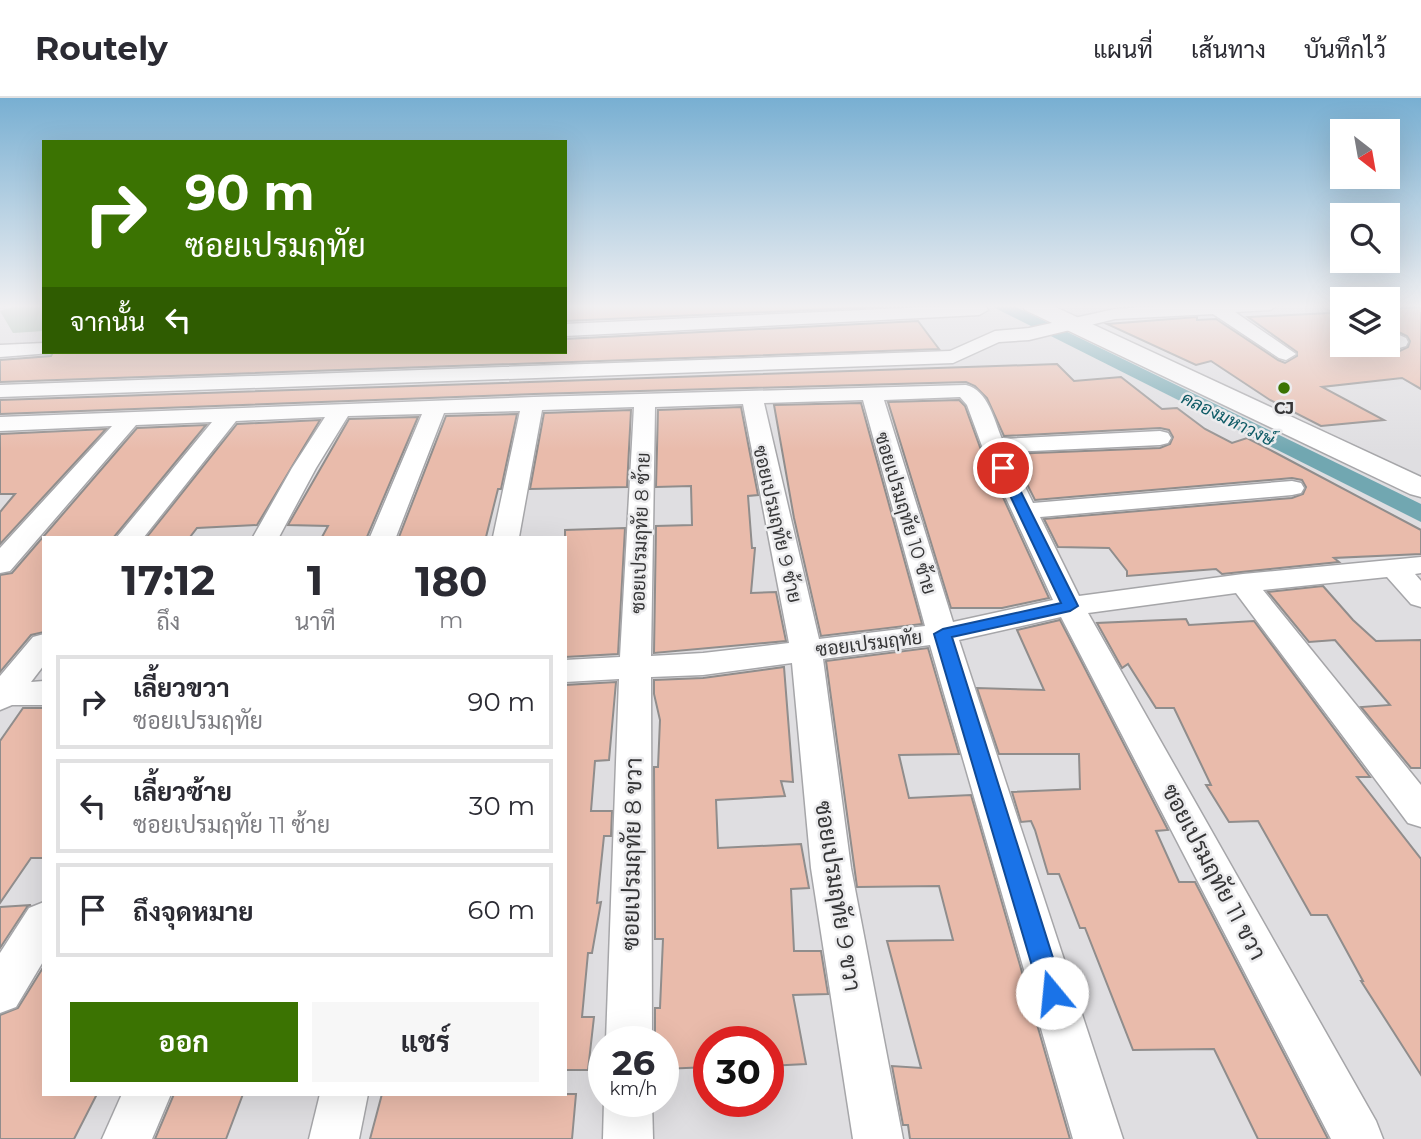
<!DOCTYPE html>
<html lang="th">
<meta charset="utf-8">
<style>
body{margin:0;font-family:Montserrat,Sarabun,sans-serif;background:#f7f7f7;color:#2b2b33;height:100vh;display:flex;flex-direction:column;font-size:26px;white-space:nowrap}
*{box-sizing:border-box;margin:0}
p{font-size:23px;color:#7c7c81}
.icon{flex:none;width:38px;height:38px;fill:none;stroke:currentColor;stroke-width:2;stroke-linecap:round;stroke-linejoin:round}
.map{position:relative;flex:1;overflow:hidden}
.details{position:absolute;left:42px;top:438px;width:525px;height:560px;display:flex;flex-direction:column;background:#fff;border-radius:0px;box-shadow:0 7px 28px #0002}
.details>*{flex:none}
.top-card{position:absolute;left:42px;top:42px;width:525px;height:214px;border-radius:0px;box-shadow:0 7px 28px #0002;background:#3b7302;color:#fff;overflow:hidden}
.needle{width:46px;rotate:149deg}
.controls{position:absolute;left:1330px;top:21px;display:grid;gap:14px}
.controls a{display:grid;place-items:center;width:70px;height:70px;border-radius:0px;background:#fff;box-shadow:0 7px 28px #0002;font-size:35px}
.speed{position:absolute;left:588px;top:928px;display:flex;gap:14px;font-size:35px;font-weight:700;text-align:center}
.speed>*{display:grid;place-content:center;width:91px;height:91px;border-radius:50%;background:#fff;box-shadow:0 7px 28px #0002;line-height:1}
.speed small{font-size:18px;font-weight:400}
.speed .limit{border:10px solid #d22;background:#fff;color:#111}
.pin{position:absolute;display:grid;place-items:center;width:60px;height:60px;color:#fff;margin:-30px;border:4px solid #fff;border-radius:50%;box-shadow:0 2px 7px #0007}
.me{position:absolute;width:77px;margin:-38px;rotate:343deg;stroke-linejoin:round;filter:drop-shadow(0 0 5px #0008)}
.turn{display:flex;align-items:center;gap:24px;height:147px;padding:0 28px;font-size:32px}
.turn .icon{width:91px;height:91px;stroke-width:2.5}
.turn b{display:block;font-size:49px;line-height:60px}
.then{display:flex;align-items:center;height:66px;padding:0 28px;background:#0003;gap:14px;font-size:26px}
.eta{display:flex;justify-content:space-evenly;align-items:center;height:119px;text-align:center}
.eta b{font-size:42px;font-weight:700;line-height:49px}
.button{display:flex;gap:14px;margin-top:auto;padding:14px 28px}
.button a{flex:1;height:80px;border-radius:0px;background:#3b7302;color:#fff;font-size:28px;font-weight:700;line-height:80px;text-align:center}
.button a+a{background:#f7f7f7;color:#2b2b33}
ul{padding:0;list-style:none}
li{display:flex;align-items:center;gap:21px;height:94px;margin:0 14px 10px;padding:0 14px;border:4px solid #e1e1e2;border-radius:0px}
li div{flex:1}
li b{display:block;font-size:26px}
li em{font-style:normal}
header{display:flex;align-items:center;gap:42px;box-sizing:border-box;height:98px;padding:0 35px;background:#fff;border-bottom:2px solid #e1e1e2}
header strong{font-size:33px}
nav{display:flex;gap:38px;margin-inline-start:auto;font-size:24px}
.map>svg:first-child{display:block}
.green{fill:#9db8a5}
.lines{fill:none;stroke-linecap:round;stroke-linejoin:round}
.canal{fill:#71a7b1;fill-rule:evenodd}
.building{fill:#e9bbab;stroke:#908d8c;stroke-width:2}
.minor-casing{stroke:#a6a6a9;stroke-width:3}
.tertiary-casing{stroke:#a6a6a9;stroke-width:3}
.minor{fill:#fff;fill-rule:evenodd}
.tertiary{fill:#fff;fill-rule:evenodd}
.route{fill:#1a73e8;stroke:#114b97;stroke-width:2}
.poi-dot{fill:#3b7302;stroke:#ececee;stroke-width:2.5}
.labels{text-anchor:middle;stroke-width:5;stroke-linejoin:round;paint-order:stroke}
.far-poi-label{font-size:16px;font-weight:bold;fill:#363637;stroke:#ececee}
.far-water-label{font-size:18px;font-style:italic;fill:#0e5b66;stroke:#ececee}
.street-label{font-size:19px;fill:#363637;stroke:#ececee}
.near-street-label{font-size:23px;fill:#363637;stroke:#ececee}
</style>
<header>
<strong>Routely</strong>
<nav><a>แผนที่</a><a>เส้นทาง</a><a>บันทึกไว้</a></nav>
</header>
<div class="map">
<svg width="1421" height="1041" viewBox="0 0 1421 1041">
<rect width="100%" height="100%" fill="#dfdee1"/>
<!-- green -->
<path class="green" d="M18,207H44V233L13,235L0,213Z"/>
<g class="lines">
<!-- canal -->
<path class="canal" d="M989,207H1012L1421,406V424Z"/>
</g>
<!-- building -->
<g class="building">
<path d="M565,207H900V208L565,223Z"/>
<path d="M1421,209V291L1402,280L1322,289L1384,322L1321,328L1270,302L1211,263L1196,267L1107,226L1197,219V222L1216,221L1278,262L1285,265L1297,258V254L1248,219L1330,215L1342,222V247H1387L1400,253L1408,249L1410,243L1407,238L1388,229V211Z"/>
<path d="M918,223L939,251L0,284V262L51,258L53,254H565V241Z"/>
<path d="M1057,266L1074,283L1121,279L1162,311L1177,310L1205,331L1232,345L1247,340L1276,355L1421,432V456L1334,460L1339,464L1222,476L1216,471L1127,478V473L1109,450L1058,449L1044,421L1292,400L1303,396L1306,389L1302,382L1292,380L1035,402L1012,356L1160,350L1170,346L1173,339L1169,332L1160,330L1004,338L987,300L975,288L966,284L534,296L0,316V302Z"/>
<path d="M959,302L965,308L980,349L1049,500L1002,510H951L888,304Z"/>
<path d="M861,305L922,526L821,538L794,420L774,307Z"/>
<path d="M741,309L758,397L748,398L752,450H755L751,495L776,494L786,543L654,555L656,428L692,427L691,388L656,389L658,312Z"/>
<path d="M631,312L627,389L530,391L544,315Z"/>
<path d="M517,316L501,391H498L486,439H399L446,318Z"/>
<path d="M418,319L367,439H322L328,428L288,427L349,321Z"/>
<path d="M320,322L257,427L197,430L190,439H147L237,326Z"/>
<path d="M206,327L114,439H44V534L31,537L0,574V477L12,475L137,330Z"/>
<path d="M106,331L0,446V414L15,396H0V336Z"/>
<path d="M625,430L618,556L565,559V432Z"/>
<path d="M1323,488L1353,522L1376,543L1421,542V670H1411L1361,609L1390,607L1335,542L1309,544L1268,494Z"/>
<path d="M1186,521L1189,527L1254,523L1370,679H1357L1421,761V977L1361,883H1363L1327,817H1311L1258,723L1229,724L1206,687H1211L1174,610H1156L1128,566L1122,570L1097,525Z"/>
<path d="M1060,522L1168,732L1156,733L1179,784H1195L1328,1041H1258L1214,951L1133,952L1085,830H1080L1059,776H1048L1035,732L1031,723L1021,724L1012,694L1080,691L1079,656H999L977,590L1044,592L1017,532Z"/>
<path d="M928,550L959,656L899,657L909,700L971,697L1070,1041H910L908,1027H903L892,968L921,970L887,843L953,842L939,788L857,789L826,563Z"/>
<path d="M784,569L793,684L781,683L785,698L716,702L718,750L801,746L809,790L791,791L794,853H821L828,896L793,897L806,966L768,968V943H709V969L663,971V943H655V910H660L663,841H655L654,669H658L660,622L654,596V582L703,580Z"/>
<path d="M616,584L609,662L595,663L591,713H612L611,738H604L597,805L601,804L592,855H588L582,919H594L588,972H565V587Z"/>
<path d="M23,610H44V760H31L0,805V643Z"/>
<path d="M31,807L27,809L0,850V809Z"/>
<path d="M44,868V996H97L74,1041H0V917L18,910Z"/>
<path d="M174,996H243L226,1041H155Z"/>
<path d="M382,996H576L572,1041H370Z"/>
</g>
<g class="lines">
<!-- minor casing -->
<g class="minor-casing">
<g id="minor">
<path d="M970,207L985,208L988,212L979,217L565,238V226Z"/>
<path d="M1176,207H1279L1270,212L1235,214L1296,256L1286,262L1279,260L1213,216L1115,221L1029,242L999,244L953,265L0,299V287L950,253L995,233L1029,230L1115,211Z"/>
<path d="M1321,207H1342V219Z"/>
<path d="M1388,232L1406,240L1408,244L1406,248L1399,250L1388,245Z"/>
<path d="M44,245V254L51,255L0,259V247Z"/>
<path d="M966,287C988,292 994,322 1002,341L1160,333L1168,335L1171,340L1168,345L1160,347L1008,354L1033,405L1292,383L1301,385L1304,390L1301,395L1292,397L1040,419L1079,498L1243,476L1421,459V475L1415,476L1421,483V509L1411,506L1387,479L1263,492L1421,687V729L1408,725L1236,495L1088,515L1376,1023L1383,1041H1331L1061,519L959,542L1123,1041H1073L930,547L823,561L851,770L903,1041H853L811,770L792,565L703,577L651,579L652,943H606L619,581L565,584V562L620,559L634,309L542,312L519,439H493L520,313L444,315L396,439H370L422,316L348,318L316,370L279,439H253L292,370L325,319L236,323L144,439H117L212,324L136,327L10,473L0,475V450L112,328L0,333V319L534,299ZM960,299L967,307L982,348L1053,502L953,524L884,302ZM863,302L925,528L819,541L764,305ZM743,306L789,545L703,555L651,558L655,309Z"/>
<path d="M44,536V567L31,584L44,583V607H12L0,612V578L33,539Z"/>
<path d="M44,804V862L16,909L0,915V855L29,810Z"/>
<path d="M122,996H171L152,1041H102Z"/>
<path d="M320,996H368L359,1041H309Z"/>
<path d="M604,1003H652L653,1041H603Z"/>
</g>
</g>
<!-- tertiary casing -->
<g class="tertiary-casing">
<path id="tertiary" d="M1022,207H1051L1421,379V399L1410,396L1025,212Z"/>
</g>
<!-- minor -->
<use href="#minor" class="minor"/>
<!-- tertiary -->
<use href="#tertiary" class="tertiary"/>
</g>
<!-- sky -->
<linearGradient id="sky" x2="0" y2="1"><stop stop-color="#78afd2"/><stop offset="0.59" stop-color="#f1f0f2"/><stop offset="1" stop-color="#f1f0f2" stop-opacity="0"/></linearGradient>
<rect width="1421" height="353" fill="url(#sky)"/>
<!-- route -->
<path class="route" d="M1003,366L1009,370L1078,508L1070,513L952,539L1064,895L1060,904L1052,907L1043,904L1040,895L934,536L943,531L1061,505L997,370Z"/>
<!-- markers -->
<circle class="poi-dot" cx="1284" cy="290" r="7"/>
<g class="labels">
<!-- far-poi labels -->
<g class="far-poi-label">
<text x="1284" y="316">CJ</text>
</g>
<!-- far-water labels -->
<g class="far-water-label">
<text transform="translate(1228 321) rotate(26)" y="6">คลองมหาวงษ์</text>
</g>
<!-- street labels -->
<g class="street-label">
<text transform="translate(906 415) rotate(73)" y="7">ซอยเปรมฤทัย 10 ซ้าย</text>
<text transform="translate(778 426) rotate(77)" y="7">ซอยเปรมฤทัย 9 ซ้าย</text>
<text transform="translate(640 435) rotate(-88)" y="7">ซอยเปรมฤทัย 8 ซ้าย</text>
<text transform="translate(869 545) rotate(-7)" y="7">ซอยเปรมฤทัย</text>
</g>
<!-- near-street labels -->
<g class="near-street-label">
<text transform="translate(632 756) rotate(-89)" y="8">ซอยเปรมฤทัย 8 ขวา</text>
<text transform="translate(1214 774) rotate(62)" y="8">ซอยเปรมฤทัย 11 ขวา</text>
<text transform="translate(838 798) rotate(81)" y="8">ซอยเปรมฤทัย 9 ขวา</text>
</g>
</g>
</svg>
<div class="controls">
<a><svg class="needle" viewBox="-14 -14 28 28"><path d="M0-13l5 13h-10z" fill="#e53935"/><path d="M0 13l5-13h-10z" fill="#7c7c81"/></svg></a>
<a><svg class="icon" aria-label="search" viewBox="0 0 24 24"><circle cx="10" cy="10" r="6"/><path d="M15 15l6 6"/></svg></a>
<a><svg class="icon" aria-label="layers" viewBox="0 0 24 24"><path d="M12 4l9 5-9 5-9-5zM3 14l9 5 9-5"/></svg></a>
</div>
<div class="speed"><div>26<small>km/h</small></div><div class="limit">30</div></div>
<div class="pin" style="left:1003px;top:370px;background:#d93025"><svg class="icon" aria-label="arrive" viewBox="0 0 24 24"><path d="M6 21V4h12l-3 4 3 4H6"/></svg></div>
<svg class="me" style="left:1052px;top:895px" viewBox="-20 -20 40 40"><circle r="19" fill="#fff"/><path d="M0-13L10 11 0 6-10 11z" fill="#1a73e8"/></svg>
<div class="top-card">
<div class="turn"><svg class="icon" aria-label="right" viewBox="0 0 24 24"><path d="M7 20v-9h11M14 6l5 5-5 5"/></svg><div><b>90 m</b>ซอยเปรมฤทัย</div></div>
<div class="then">จากนั้น<svg class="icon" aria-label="left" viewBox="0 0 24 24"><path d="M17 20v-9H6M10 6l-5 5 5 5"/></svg></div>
</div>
<section class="details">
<div class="eta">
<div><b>17:12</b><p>ถึง</p></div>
<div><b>1</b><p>นาที</p></div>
<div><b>180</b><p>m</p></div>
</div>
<ul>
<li><svg class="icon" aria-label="right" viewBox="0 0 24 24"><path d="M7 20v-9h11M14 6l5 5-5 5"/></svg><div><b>เลี้ยวขวา</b><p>ซอยเปรมฤทัย</p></div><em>90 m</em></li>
<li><svg class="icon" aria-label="left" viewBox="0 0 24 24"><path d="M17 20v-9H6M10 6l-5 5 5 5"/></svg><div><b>เลี้ยวซ้าย</b><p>ซอยเปรมฤทัย 11 ซ้าย</p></div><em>30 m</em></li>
<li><svg class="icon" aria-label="arrive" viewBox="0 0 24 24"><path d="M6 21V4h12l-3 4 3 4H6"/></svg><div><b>ถึงจุดหมาย</b></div><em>60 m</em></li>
</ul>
<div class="button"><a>ออก</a><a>แชร์</a></div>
</section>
</div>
